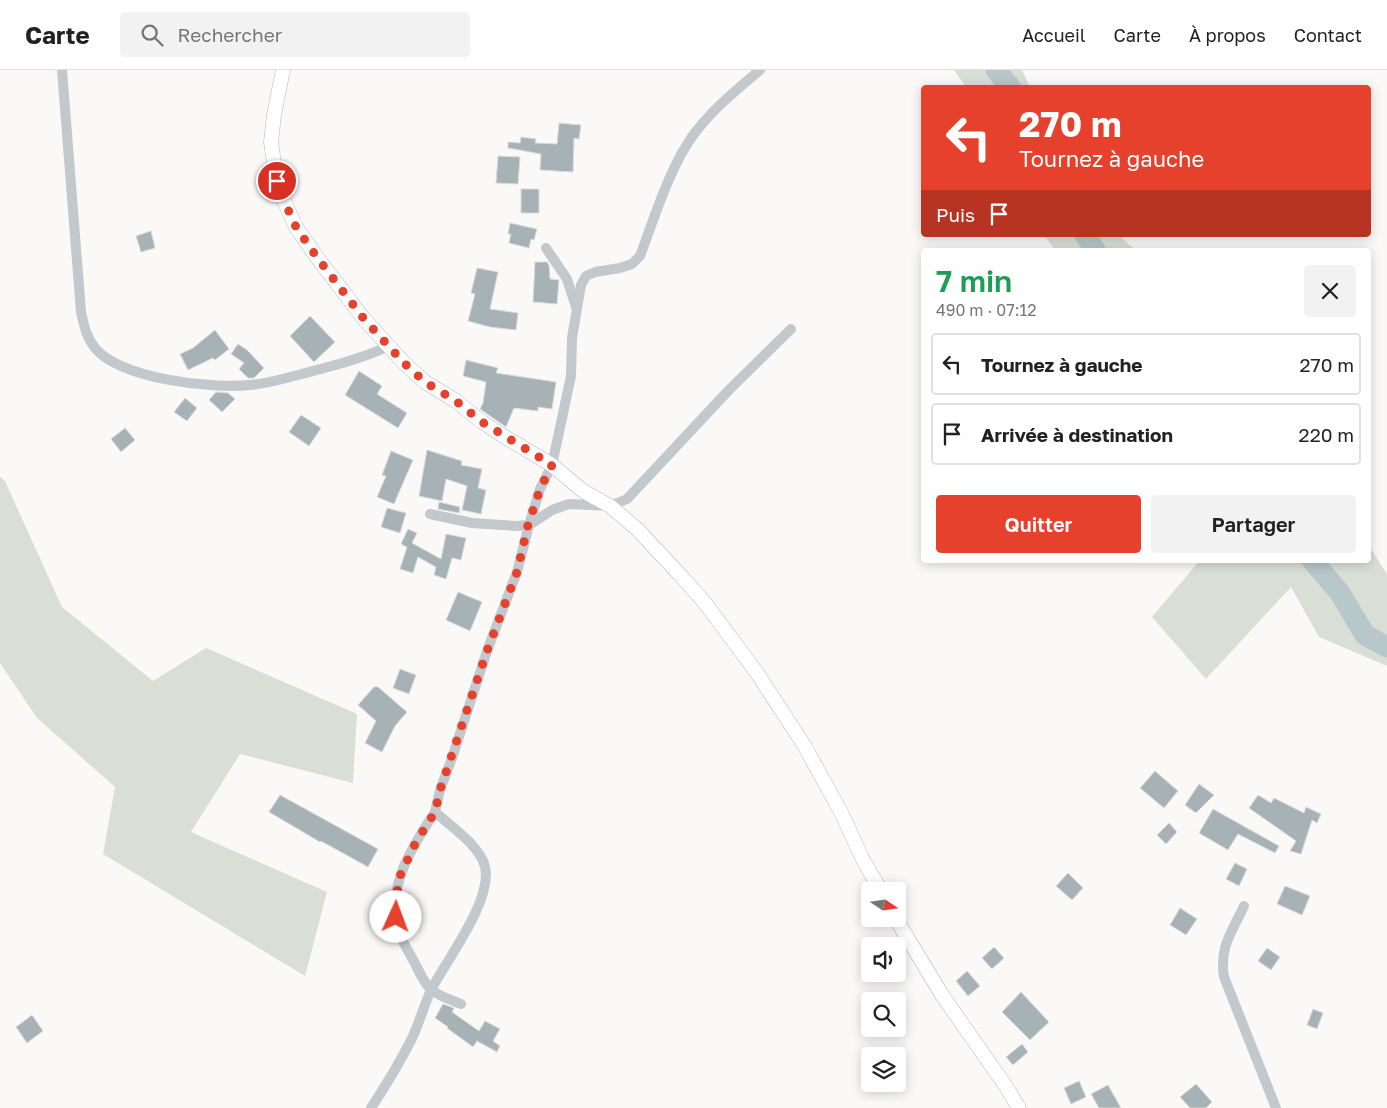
<!DOCTYPE html>
<html lang="fr">
<meta charset="utf-8">
<style>
body{margin:0;font-family:"Golos Text",sans-serif;background:#f2f2f2;color:#222;height:100vh;display:flex;flex-direction:column;font-size:19px;white-space:nowrap}
*{box-sizing:border-box;margin:0}
p{font-size:16px;color:#767676}
.icon{flex:none;width:28px;height:28px;fill:none;stroke:currentColor;stroke-width:2;stroke-linecap:round;stroke-linejoin:round}
.map{position:relative;flex:1;overflow:hidden}
.sheet{position:absolute;left:921px;top:178px;width:450px;height:315px;display:flex;flex-direction:column;background:#fff;border-radius:5px;box-shadow:0 2px 12px #0003}
.sheet>*{flex:none}
.banner{position:absolute;left:921px;top:15px;width:450px;height:152px;border-radius:5px;box-shadow:0 2px 12px #0003;background:#e5412c;color:#fff;overflow:hidden}
.needle{width:32px;rotate:103deg}
.tools{position:absolute;left:861px;top:812px;display:grid;gap:10px}
.tools a{display:grid;place-items:center;width:45px;height:45px;border-radius:5px;background:#fff;box-shadow:0 2px 12px #0003;font-size:25px}
.pin{position:absolute;display:grid;place-items:center;width:42px;height:42px;color:#fff;margin:-21px;border:2px solid #fff;border-radius:50%;box-shadow:0 1px 5px #0007}
.me{position:absolute;width:55px;margin:-28px;rotate:2deg;stroke-linejoin:round;filter:drop-shadow(0 0 4px #0008)}
.turn{display:flex;align-items:center;gap:18px;height:105px;padding:0 15px;font-size:22px}
.turn .icon{width:65px;height:65px;stroke-width:2.5}
.turn b{display:block;font-size:35px;line-height:42px}
.then{display:flex;align-items:center;height:48px;padding:0 15px;background:#0003;gap:10px;font-size:19px}
.round{display:grid;place-items:center;flex:none;width:52px;height:52px;border-radius:5px;background:#f2f2f2}
.headline{display:flex;align-items:center;justify-content:space-between;height:85px;padding:0 15px}
h1{font-size:30px;font-weight:600;line-height:38px;color:#1e9e55}
.action{display:flex;gap:10px;margin-top:auto;padding:10px 15px}
.action a{flex:1;height:58px;border-radius:5px;background:#e5412c;color:#fff;font-size:20px;font-weight:600;line-height:58px;text-align:center}
.action a+a{background:#f2f2f2;color:#222}
ul{padding:0;list-style:none}
li{display:flex;align-items:center;gap:15px;height:62px;margin:0 10px 8px;padding:0 5px;border:2px solid #e0e0e0;border-radius:5px}
li div{flex:1}
li b{display:block;font-size:19px}
li em{font-style:normal}
header{display:flex;align-items:center;gap:30px;box-sizing:border-box;height:70px;padding:0 25px;background:#fff;border-bottom:1px solid #e0e0e0}
header strong{font-size:24px}
nav{display:flex;gap:28px;margin-inline-start:auto;font-size:18px}
.search{width:350px;height:45px;background:#f2f2f2;display:flex;align-items:center;gap:12px;box-sizing:border-box;padding:0 18px;border-radius:5px;color:#767676;font-size:19px}
.map>svg:first-child{display:block}
.green{fill:#dadfd6}
.lines{fill:none;stroke-linecap:round;stroke-linejoin:round}
.river{stroke:#b8c7c9;stroke-width:21}
.building{fill:#a7b2b6;stroke:#dbdbd9}
.secondary-casing{stroke:#b2babe;stroke-width:15}
.street{stroke:#c2c8cb;stroke-width:10}
.secondary{stroke:#fff;stroke-width:14}
.route{stroke:#e5412c;stroke-width:9;stroke-dasharray:0 16.2}
</style>
<header>
<strong>Carte</strong>
<div class="search"><svg class="icon" aria-label="search" viewBox="0 0 24 24"><circle cx="10" cy="10" r="6"/><path d="M15 15l6 6"/></svg>Rechercher</div>
<nav><a>Accueil</a><a>Carte</a><a>À propos</a><a>Contact</a></nav>
</header>
<div class="map">
<svg width="1387" height="1038" viewBox="0 0 1387 1038">
<rect width="100%" height="100%" fill="#faf9f7"/>
<!-- green -->
<g class="green">
<path d="M954,0H1022L1030,17H966Z"/>
<path d="M1044,165H1119L1135,180H1055Z"/>
<path d="M0,407L5,411L62,537L153,611L206,578L357,644L353,713L240,684L191,762L327,822L305,906L103,784L115,717L37,648L0,593Z"/>
<path d="M1369,476L1387,504V596L1319,567L1291,517L1206,609L1152,547L1200,490H1369Z"/>
</g>
<g class="lines">
<!-- river -->
<g class="river">
<path d="M996,0L1011,18"/>
<path d="M1085,165L1095,180"/>
<path d="M1312,490L1340,523L1365,565L1387,577"/>
</g>
</g>
<!-- building -->
<g class="building">
<path d="M559,53L581,55L579,69L574,68L573,102L540,100L541,84L508,78V72L520,73L521,67L536,69L535,73L557,74Z"/>
<path d="M498,86L520,87L518,114L496,113Z"/>
<rect x="521" y="119" width="18" height="24"/>
<path d="M510,153L537,159L534,170L531,169L529,178L509,173L511,164H508Z"/>
<path d="M151,161L155,178L141,182L136,166Z"/>
<path d="M535,192H547L549,195L550,209L559,210L557,234L533,232Z"/>
<path d="M477,198L498,202L490,239L518,243L516,260L490,257L468,251L475,224L471,223Z"/>
<path d="M310,246L335,272L314,292L290,266Z"/>
<path d="M215,260L229,279L215,290L213,288L188,300L180,284L193,278Z"/>
<path d="M238,274L247,280L264,298L254,308H248L239,299L244,293L231,284Z"/>
<path d="M466,290L498,298L496,303L556,312L552,339L538,337V341L514,338L506,357L480,339L483,333L486,312L463,306Z"/>
<path d="M359,301L382,316L377,324L407,343L398,358L345,325Z"/>
<path d="M216,322L228,323L235,329L222,342L209,330Z"/>
<path d="M185,328L197,338L187,351L174,342Z"/>
<path d="M301,345L321,358L309,376L289,362Z"/>
<path d="M125,358L135,370L121,382L111,369Z"/>
<path d="M427,380L462,391L461,395L482,399L478,418L486,420L481,444L462,440L467,416L446,409L442,431L419,426Z"/>
<path d="M391,381L413,390L394,434L377,427L386,406L382,405Z"/>
<path d="M439,432L460,437L459,443L438,439Z"/>
<path d="M387,438L406,443L400,463L381,457Z"/>
<path d="M408,459L417,463L412,473L441,489L446,464L466,468L461,490L452,488L446,509L434,505L436,497L418,487L413,503L400,499L407,477L401,474Z"/>
<path d="M458,522L482,532L470,561L446,550Z"/>
<path d="M400,599L416,605L409,624L393,618Z"/>
<path d="M374,617H378L407,642L395,656L382,682L365,673L376,651L358,635Z"/>
<path d="M1155,701L1178,721L1164,738L1140,718Z"/>
<path d="M1199,714L1214,725L1196,743L1185,735Z"/>
<path d="M280,725L378,779L368,797L321,771L320,772L269,742Z"/>
<path d="M1258,725L1271,733L1274,728L1304,743L1306,737L1321,744L1317,753L1312,750L1301,784L1290,781L1296,771L1249,738Z"/>
<path d="M1213,739L1279,776L1275,783L1238,764L1228,780L1199,763Z"/>
<path d="M1169,753L1177,762L1166,774L1157,765Z"/>
<path d="M1235,793L1247,799L1239,816L1226,809Z"/>
<path d="M1068,803L1083,818L1072,830L1056,816Z"/>
<path d="M1285,816L1310,826L1302,845L1277,834Z"/>
<path d="M1180,838L1197,849L1186,865L1170,855Z"/>
<path d="M994,877L1004,888L992,899L982,888Z"/>
<path d="M1267,878L1280,887L1271,900L1258,891Z"/>
<path d="M967,901L980,916L968,926L956,911Z"/>
<path d="M1021,922L1049,952L1030,970L1002,942Z"/>
<path d="M443,934L454,938L452,942L479,961L485,951L500,959L493,971L500,976L497,982L477,971L473,977L447,958L448,957L435,948Z"/>
<path d="M1313,939L1323,943L1317,959L1307,955Z"/>
<path d="M32,945L43,961L27,973L16,957Z"/>
<path d="M1022,974L1028,982L1013,995L1006,987Z"/>
<path d="M1079,1011L1086,1027L1071,1034L1064,1018Z"/>
<path d="M1196,1014L1212,1032L1206,1038H1190L1180,1027Z"/>
<path d="M1108,1015L1121,1038H1099L1091,1024Z"/>
</g>
<g class="lines">
<!-- secondary casing -->
<g class="secondary-casing">
<g id="secondary">
<path d="M283,0L274,45L271,72L275,100L280,122L296,157L316,186L364,249L404,293L425,312L456,331L482,352L505,367L552,395L583,421L610,436L637,459L682,507L705,533L757,603L804,675L842,744L862,788L881,821"/>
<path d="M896,849L942,925L1007,1018L1019,1038"/>
</g>
</g>
<!-- street -->
<g class="street">
<path d="M62,0L81,242C84,255 86,267 95,278C121,309 211,319 250,315C266,314 282,309 298,305C329,297 361,289 389,276"/>
<path d="M546,178L567,209L576,237"/>
<path d="M430,444L472,453L517,456L529,455L552,440L569,434L610,436L627,429L728,321L791,259"/>
<path d="M435,742C413,775 386,817 398,858C400,868 406,877 411,886C416,894 425,917 433,921C441,927 452,930 461,934"/>
<path d="M1244,836C1232,862 1219,877 1224,907L1276,1038"/>
<path d="M371,1038C386,1015 401,991 413,966C420,951 424,935 431,920C446,891 493,830 485,797C481,777 451,756 435,742L440,720L452,688L487,581L517,502L529,455L540,419L552,395L571,306L572,268L581,215L586,206L595,202L620,198L632,194L640,186C654,149 670,96 694,64C713,39 736,20 760,0"/>
</g>
<!-- secondary -->
<use href="#secondary" class="secondary"/>
</g>
<g class="lines">
<!-- route -->
<path class="route" d="M277,111L280,122L296,157L316,186L364,249L404,293L425,312L456,331L482,352L552,395L540,419L528,455L517,502L487,581L440,720L435,742L416,772L400,806L395,834L396,847"/>
</g>
</svg>
<div class="tools">
<a><svg class="needle" viewBox="-14 -14 28 28"><path d="M0-13l5 13h-10z" fill="#e53935"/><path d="M0 13l5-13h-10z" fill="#767676"/></svg></a>
<a><svg class="icon" aria-label="sound" viewBox="0 0 24 24"><path d="M4 9h4l5-4v14l-5-4H4zM17 9q2 3 0 6"/></svg></a>
<a><svg class="icon" aria-label="search" viewBox="0 0 24 24"><circle cx="10" cy="10" r="6"/><path d="M15 15l6 6"/></svg></a>
<a><svg class="icon" aria-label="layers" viewBox="0 0 24 24"><path d="M12 4l9 5-9 5-9-5zM3 14l9 5 9-5"/></svg></a>
</div>
<div class="pin" style="left:277px;top:111px;background:#d93025"><svg class="icon" aria-label="arrive" viewBox="0 0 24 24"><path d="M6 21V4h12l-3 4 3 4H6"/></svg></div>
<svg class="me" style="left:396px;top:847px" viewBox="-20 -20 40 40"><circle r="19" fill="#fff"/><path d="M0-13L10 11 0 6-10 11z" fill="#e5412c"/></svg>
<div class="banner">
<div class="turn"><svg class="icon" aria-label="left" viewBox="0 0 24 24"><path d="M17 20v-9H6M10 6l-5 5 5 5"/></svg><div><b>270 m</b>Tournez à gauche</div></div>
<div class="then">Puis<svg class="icon" aria-label="arrive" viewBox="0 0 24 24"><path d="M6 21V4h12l-3 4 3 4H6"/></svg></div>
</div>
<section class="sheet">
<div class="headline"><div><h1>7 min</h1><p>490 m · 07:12</p></div><a class="round"><svg class="icon" aria-label="close" viewBox="0 0 24 24"><path d="M6 6l12 12M18 6L6 18"/></svg></a></div>
<ul>
<li><svg class="icon" aria-label="left" viewBox="0 0 24 24"><path d="M17 20v-9H6M10 6l-5 5 5 5"/></svg><div><b>Tournez à gauche</b></div><em>270 m</em></li>
<li><svg class="icon" aria-label="arrive" viewBox="0 0 24 24"><path d="M6 21V4h12l-3 4 3 4H6"/></svg><div><b>Arrivée à destination</b></div><em>220 m</em></li>
</ul>
<div class="action"><a>Quitter</a><a>Partager</a></div>
</section>
</div>
